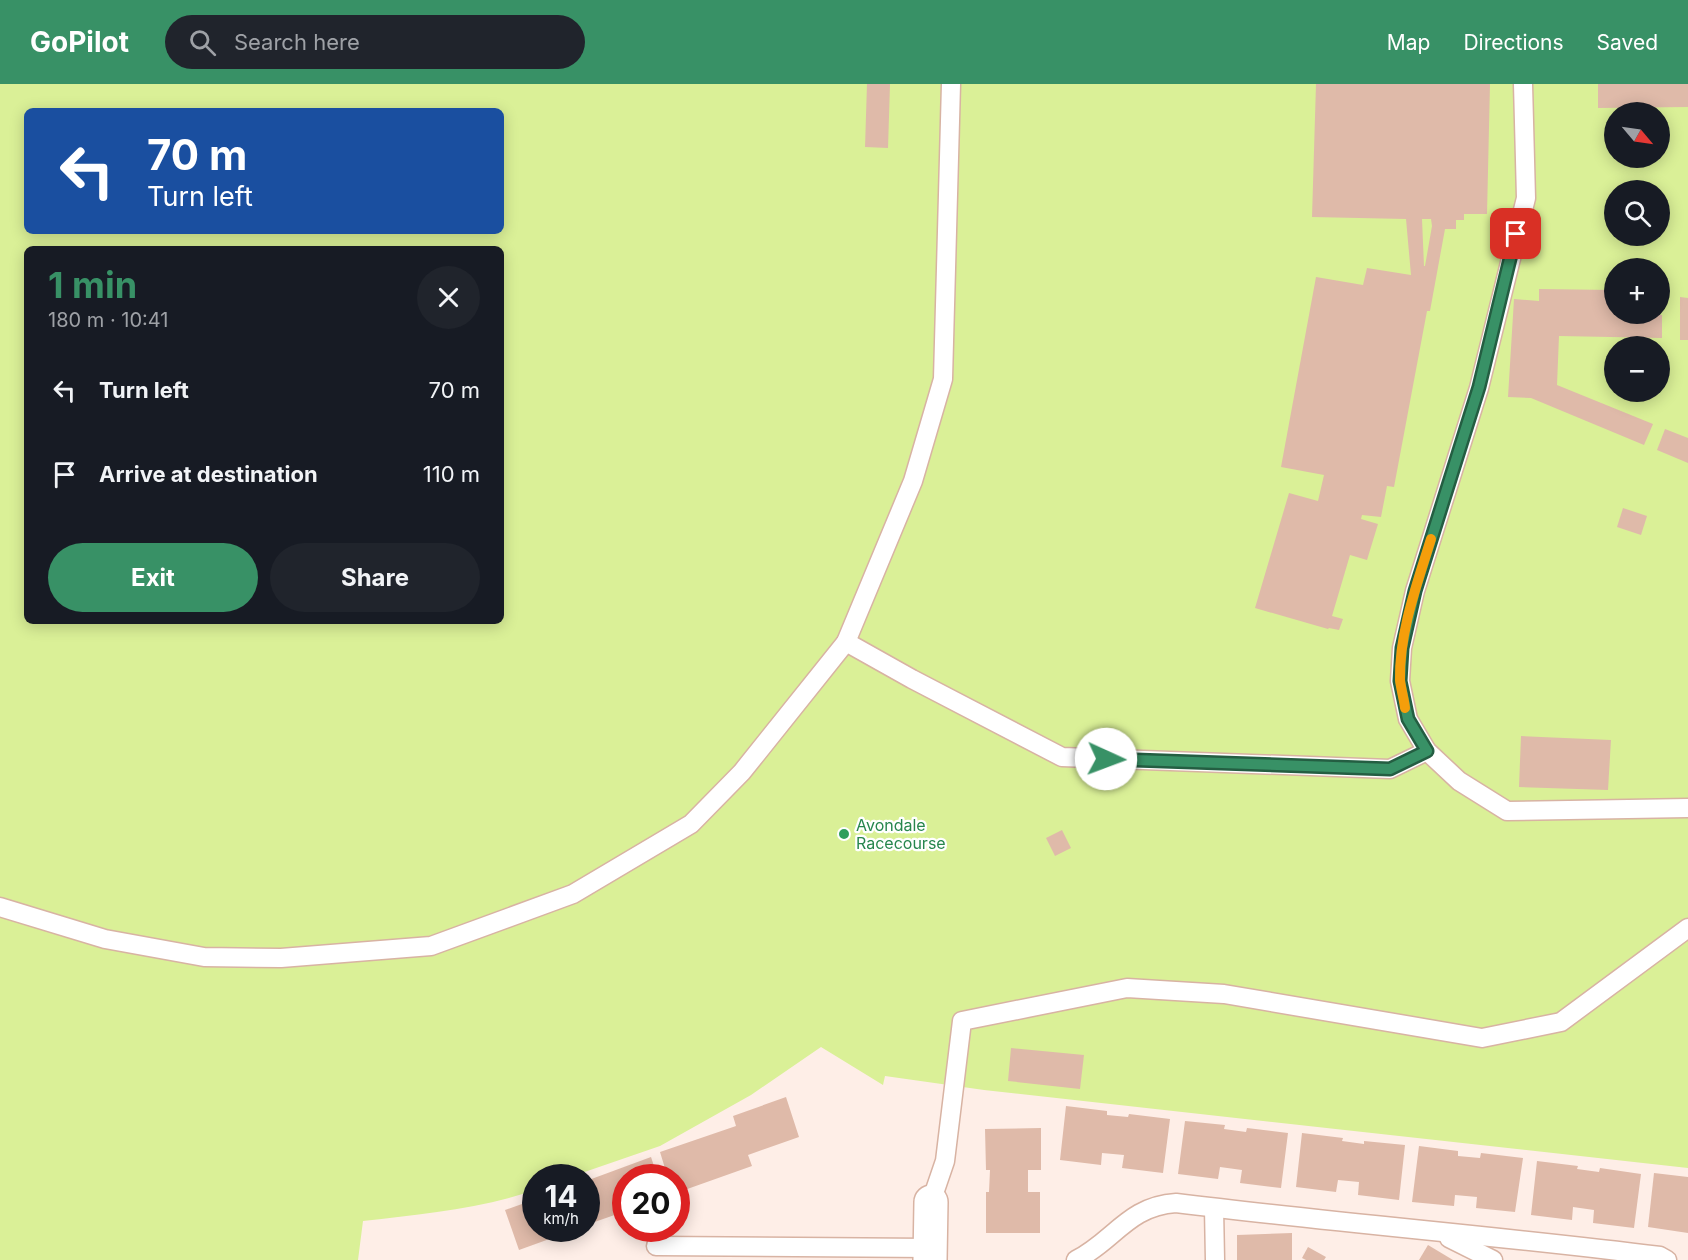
<!DOCTYPE html>
<meta charset="utf-8">
<style>
body{margin:0;font-family:Inter,sans-serif;background:#20242c;color:#f1f3f6;height:100vh;display:flex;flex-direction:column;font-size:22px;white-space:nowrap}
*{box-sizing:border-box;margin:0}
p{font-size:20px;color:#9ea1a6}
.icon{flex:none;width:33px;height:33px;fill:none;stroke:currentColor;stroke-width:2;stroke-linecap:round;stroke-linejoin:round}
.map{position:relative;flex:1;overflow:hidden}
.drawer{position:absolute;left:24px;top:162px;width:480px;height:378px;display:flex;flex-direction:column;background:#171b24;border-radius:9px;box-shadow:0 3px 15px #0003}
.drawer>*{flex:none}
.guide{position:absolute;left:24px;top:24px;width:480px;height:126px;border-radius:9px;box-shadow:0 3px 15px #0003;background:#1a4fa0;color:#fff;overflow:hidden}
.needle{width:39px;rotate:119deg}
.controls{position:absolute;left:1604px;top:18px;display:grid;gap:12px}
.controls a{display:grid;place-items:center;width:66px;height:66px;border-radius:50%;background:#171b24;box-shadow:0 3px 15px #0003;font-size:30px}
.speed{position:absolute;left:522px;top:1080px;display:flex;gap:12px;font-size:30px;font-weight:700;text-align:center}
.speed>*{display:grid;place-content:center;width:78px;height:78px;border-radius:50%;background:#171b24;box-shadow:0 3px 15px #0003;line-height:1}
.speed small{font-size:15px;font-weight:400}
.speed .limit{border:9px solid #d22;background:#fff;color:#111}
.pin{position:absolute;display:grid;place-items:center;width:51px;height:51px;color:#fff;margin:-26px;border-radius:12px;box-shadow:0 3px 9px #0006}
.me{position:absolute;width:66px;margin:-33px;rotate:92deg;stroke-linejoin:round;filter:drop-shadow(0 0 4px #0008)}
.turn{display:flex;align-items:center;gap:21px;height:126px;padding:0 24px;font-size:27px}
.turn .icon{width:78px;height:78px;stroke-width:2.5}
.turn b{display:block;font-size:42px;line-height:51px}
.round{display:grid;place-items:center;flex:none;width:63px;height:63px;border-radius:32px;background:#20242c}
.summary{display:flex;align-items:center;justify-content:space-between;height:102px;padding:0 24px}
h1{font-size:36px;font-weight:700;line-height:45px;color:#389166}
.cta{display:flex;gap:12px;margin-top:auto;padding:12px 24px}
.cta a{flex:1;height:69px;border-radius:36px;background:#389166;color:#fff;font-size:24px;font-weight:700;line-height:69px;text-align:center}
.cta a+a{background:#20242c;color:#f1f3f6}
ul{padding:0;list-style:none}
li{display:flex;align-items:center;gap:18px;height:84px;padding:0 24px}
li div{flex:1}
li b{display:block;font-size:22px}
li em{font-style:normal}
header{display:flex;align-items:center;gap:36px;box-sizing:border-box;height:84px;padding:0 30px;background:#389166;color:#fff}
header strong{font-size:28px}
nav{display:flex;gap:33px;margin-inline-start:auto;font-size:21px}
.search{width:420px;height:54px;background:#20242c;display:flex;align-items:center;gap:15px;box-sizing:border-box;padding:0 21px;border-radius:33px;color:#9ea1a6;font-size:22px}
.map>svg:first-child{display:block}
.green{fill:#daf097;fill-rule:evenodd}
.building{fill:#dfbaa9;fill-rule:evenodd}
.lines{fill:none;stroke-linecap:round;stroke-linejoin:round}
.service-casing{stroke:#d8b3a3;stroke-width:21}
.minor-casing{stroke:#d8b3a3;stroke-width:36}
.service{stroke:#fff;stroke-width:18}
.minor{stroke:#fff;stroke-width:33}
.route-casing{stroke:#245e42;stroke-width:15}
.route{stroke:#389166;stroke-width:10}
.slow{stroke:#f59e0b;stroke-width:10}
.leisure-dot{fill:#2e9e5b;stroke:#fff;stroke-width:2}
.labels{text-anchor:middle;stroke-width:4.5;stroke-linejoin:round;paint-order:stroke}
.leisure-label{font-size:16px;fill:#27864d;stroke:#fff;text-anchor:start}
</style>
<header>
<strong>GoPilot</strong>
<div class="search"><svg class="icon" aria-label="search" viewBox="0 0 24 24"><circle cx="10" cy="10" r="6"/><path d="M15 15l6 6"/></svg>Search here</div>
<nav><a>Map</a><a>Directions</a><a>Saved</a></nav>
</header>
<div class="map">
<svg width="1688" height="1176" viewBox="0 0 1688 1176">
<rect width="100%" height="100%" fill="#feeee7"/>
<!-- green -->
<path class="green" d="M0,0H1688V1084L984,1006L885,992L883,1001L821,963L751,1011L660,1062L570,1093L536,1094L535,1106C480,1125 421,1130 363,1137L358,1176H0ZM27,27H501V147H27ZM1614,28H1659V74H1614ZM1614,106H1659V152H1614ZM27,165H501V537H27ZM1614,184H1659V230H1614ZM1614,262H1659V308H1614Z"/>
<!-- building -->
<g class="building">
<path d="M867,0H890L888,64L865,63Z"/>
<path d="M1316,0H1490L1487,130H1464V136H1456V145H1445L1430,227H1427L1394,403L1387,402L1381,433L1362,431L1361,435L1378,440L1367,476L1350,471L1332,532L1343,535L1339,546L1329,544L1328,545L1255,524L1289,409L1318,417L1324,391L1281,383L1316,193L1363,201L1367,184L1411,191L1406,135L1312,133ZM1422,135H1431L1432,142L1425,182H1424Z"/>
<path d="M1598,0H1688V23L1598,24Z"/>
<path d="M1539,205L1614,206V230L1662,231V254L1559,252L1557,301L1653,340L1644,361L1531,314L1508,313L1514,215L1539,217Z"/>
<path d="M1680,213L1688,214V256H1680Z"/>
<path d="M1665,345L1688,354V379L1657,366Z"/>
<path d="M1623,424L1647,432L1641,451L1617,443Z"/>
<path d="M1521,652L1611,656L1608,706L1519,703Z"/>
<path d="M1062,746L1071,764L1055,772L1046,754Z"/>
<path d="M1011,964L1084,971L1080,1005L1008,997Z"/>
<path d="M786,1013L799,1053L748,1071L752,1082L676,1109V1094H668L660,1068L736,1042L733,1032Z"/>
<path d="M1066,1022L1107,1027V1031L1128,1033L1129,1030L1170,1035L1163,1089L1122,1084L1124,1071L1102,1069L1101,1081L1060,1076Z"/>
<path d="M1185,1037L1225,1041L1224,1045L1246,1048L1247,1044L1288,1049L1281,1104L1240,1099L1242,1086L1220,1083L1218,1095L1178,1090Z"/>
<path d="M1041,1044V1086H1028V1108H1040V1149H986V1108H989L990,1086H986L985,1045Z"/>
<path d="M1302,1049L1343,1054L1342,1057L1364,1060V1057L1405,1061L1399,1116L1358,1111L1359,1098L1338,1096L1336,1108L1296,1103Z"/>
<path d="M1419,1062L1458,1067V1072L1480,1074L1481,1069L1523,1074L1515,1128L1476,1124L1477,1113L1455,1111L1454,1122L1412,1118Z"/>
<path d="M651,1073L658,1094H626V1127L586,1141V1097Z"/>
<path d="M1537,1077L1578,1082L1577,1085L1599,1088L1600,1084L1641,1090L1634,1144L1593,1139L1594,1126L1573,1123L1572,1136L1531,1131Z"/>
<path d="M1654,1089L1688,1093V1149L1648,1143Z"/>
<path d="M536,1115V1144L577,1145L519,1166L505,1126Z"/>
<path d="M1292,1149V1176H1237V1151Z"/>
<path d="M1428,1161L1453,1176H1419Z"/>
<path d="M1308,1163L1326,1173L1324,1176H1306L1302,1174Z"/>
</g>
<g class="lines">
<!-- service casing -->
<g class="service-casing">
<g id="service">
<path d="M1523,0L1526,114L1479,304L1415,507L1402,564L1400,597L1408,635L1427,667L1459,697L1507,727L1688,724"/>
<path d="M846,558L912,595L1062,673L1390,685L1427,667"/>
<path d="M0,823L105,855L204,873L281,874L431,862L573,810L691,740L742,688L846,558L913,397L943,295L951,0"/>
<path d="M931,1118L945,1077L962,937L1127,904L1224,910L1482,954L1561,938L1688,844"/>
<path d="M1214,1124L1215,1176"/>
<path d="M1449,1154L1493,1176"/>
<path d="M656,1162L931,1164"/>
<path d="M1076,1176C1114,1157 1128,1122 1176,1119C1337,1139 1499,1152 1660,1172L1667,1176"/>
</g>
</g>
<!-- minor casing -->
<g class="minor-casing">
<path id="minor" d="M930,1176L931,1118"/>
</g>
<!-- service -->
<use href="#service" class="service"/>
<!-- minor -->
<use href="#minor" class="minor"/>
</g>
<g class="lines">
<!-- route casing -->
<g class="route-casing">
<path id="route" d="M1106,675L1390,685L1427,667L1408,635L1400,597L1402,564L1415,507L1479,303L1516,150"/>
</g>
<!-- route -->
<use href="#route" class="route"/>
<!-- slow -->
<path class="slow" d="M1405,624C1404,615 1401,605 1400,596C1399,549 1417,500 1431,455"/>
</g>
<!-- markers -->
<circle class="leisure-dot" cx="844" cy="750" r="6"/>
<g class="labels">
<!-- leisure labels -->
<g class="leisure-label">
<text x="856" y="747">Avondale<tspan x="856" dy="18">Racecourse</tspan></text>
</g>
</g>
</svg>
<div class="controls">
<a><svg class="needle" viewBox="-14 -14 28 28"><path d="M0-13l5 13h-10z" fill="#e53935"/><path d="M0 13l5-13h-10z" fill="#9ea1a6"/></svg></a>
<a><svg class="icon" aria-label="search" viewBox="0 0 24 24"><circle cx="10" cy="10" r="6"/><path d="M15 15l6 6"/></svg></a>
<a>+</a>
<a>−</a>
</div>
<div class="speed"><div>14<small>km/h</small></div><div class="limit">20</div></div>
<div class="pin" style="left:1516px;top:150px;background:#d93025"><svg class="icon" aria-label="arrive" viewBox="0 0 24 24"><path d="M6 21V4h12l-3 4 3 4H6"/></svg></div>
<svg class="me" style="left:1106px;top:675px" viewBox="-20 -20 40 40"><circle r="19" fill="#fff"/><path d="M0-13L10 11 0 6-10 11z" fill="#389166"/></svg>
<div class="guide">
<div class="turn"><svg class="icon" aria-label="left" viewBox="0 0 24 24"><path d="M17 20v-9H6M10 6l-5 5 5 5"/></svg><div><b>70 m</b>Turn left</div></div>
</div>
<section class="drawer">
<div class="summary"><div><h1>1 min</h1><p>180 m · 10:41</p></div><a class="round"><svg class="icon" aria-label="close" viewBox="0 0 24 24"><path d="M6 6l12 12M18 6L6 18"/></svg></a></div>
<ul>
<li><svg class="icon" aria-label="left" viewBox="0 0 24 24"><path d="M17 20v-9H6M10 6l-5 5 5 5"/></svg><div><b>Turn left</b></div><em>70 m</em></li>
<li><svg class="icon" aria-label="arrive" viewBox="0 0 24 24"><path d="M6 21V4h12l-3 4 3 4H6"/></svg><div><b>Arrive at destination</b></div><em>110 m</em></li>
</ul>
<div class="cta"><a>Exit</a><a>Share</a></div>
</section>
</div>
